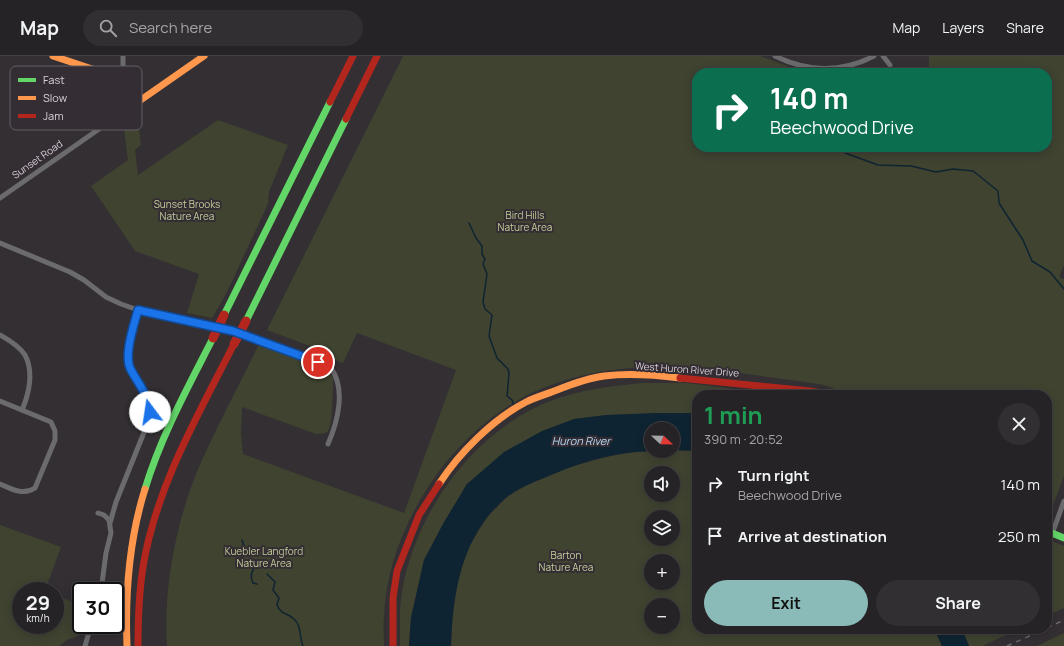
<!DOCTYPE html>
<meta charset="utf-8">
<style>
body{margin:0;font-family:Manrope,sans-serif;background:#322f32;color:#f1f3f6;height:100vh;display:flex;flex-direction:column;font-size:15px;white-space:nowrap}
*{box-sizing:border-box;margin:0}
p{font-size:13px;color:#a4a4a7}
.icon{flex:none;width:22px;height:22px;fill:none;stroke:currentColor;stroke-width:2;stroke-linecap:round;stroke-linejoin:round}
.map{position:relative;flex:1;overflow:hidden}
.sheet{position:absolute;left:692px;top:334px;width:360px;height:244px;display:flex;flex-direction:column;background:#262326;border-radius:16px;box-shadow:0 2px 10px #0003,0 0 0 1px #424043}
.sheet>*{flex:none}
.banner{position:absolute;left:692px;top:12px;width:360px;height:84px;border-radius:16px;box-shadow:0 2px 10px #0003,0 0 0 1px #424043;background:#0b6e4f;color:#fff;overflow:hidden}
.needle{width:26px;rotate:112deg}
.fabs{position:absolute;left:644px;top:366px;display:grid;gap:8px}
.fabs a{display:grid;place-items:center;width:36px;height:36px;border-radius:50%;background:#262326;box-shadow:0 2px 10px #0003,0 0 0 1px #424043;font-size:20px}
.speed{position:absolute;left:12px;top:526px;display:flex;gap:8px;font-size:20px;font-weight:700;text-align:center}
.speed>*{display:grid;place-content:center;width:52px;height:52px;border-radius:50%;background:#262326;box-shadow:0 2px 10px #0003,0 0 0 1px #424043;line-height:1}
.speed small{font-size:10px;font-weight:400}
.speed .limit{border:2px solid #111;border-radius:6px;background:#fff;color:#111}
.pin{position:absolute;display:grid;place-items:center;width:34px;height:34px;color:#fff;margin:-17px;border:2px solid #fff;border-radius:50%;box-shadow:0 1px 4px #0007}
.me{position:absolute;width:44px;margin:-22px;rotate:346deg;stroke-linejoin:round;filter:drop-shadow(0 0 3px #0008)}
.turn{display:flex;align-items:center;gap:14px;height:84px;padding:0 12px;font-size:18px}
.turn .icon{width:52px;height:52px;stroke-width:2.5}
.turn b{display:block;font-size:28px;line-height:34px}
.round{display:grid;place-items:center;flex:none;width:42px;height:42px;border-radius:21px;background:#322f32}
.overview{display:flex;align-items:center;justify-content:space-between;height:68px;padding:0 12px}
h1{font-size:24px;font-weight:700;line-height:30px;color:#1e9e55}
.primary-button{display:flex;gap:8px;margin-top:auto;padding:8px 12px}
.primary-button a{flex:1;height:46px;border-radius:24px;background:#8bbbb9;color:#111;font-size:16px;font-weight:700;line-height:46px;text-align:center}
.primary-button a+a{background:#322f32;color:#f1f3f6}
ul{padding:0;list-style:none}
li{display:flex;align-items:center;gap:12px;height:52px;padding:0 12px}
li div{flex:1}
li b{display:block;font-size:15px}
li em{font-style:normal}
header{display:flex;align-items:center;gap:24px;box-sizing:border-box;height:56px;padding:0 20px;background:#262326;border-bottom:1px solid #424043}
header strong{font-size:19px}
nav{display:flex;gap:22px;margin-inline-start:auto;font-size:14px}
.search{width:280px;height:36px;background:#322f32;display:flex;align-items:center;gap:10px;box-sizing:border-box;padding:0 14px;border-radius:22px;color:#a4a4a7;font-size:15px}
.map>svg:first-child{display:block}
.green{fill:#3f4330;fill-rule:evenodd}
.water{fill:#0f2432}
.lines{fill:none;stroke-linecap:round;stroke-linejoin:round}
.stream{stroke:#0f2432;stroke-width:1.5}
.street{stroke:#6b6b6e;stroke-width:5}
.fast{stroke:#63d668;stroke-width:7}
.slow{stroke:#ff974d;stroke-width:7}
.jam{stroke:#b3261e;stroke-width:7}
.rail{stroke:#6c6a6d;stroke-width:1.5;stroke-dasharray:5 5;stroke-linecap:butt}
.jam-bridge{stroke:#b3261e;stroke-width:9}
.route-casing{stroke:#114b97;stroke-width:10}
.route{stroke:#1a73e8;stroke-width:7}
.labels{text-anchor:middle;stroke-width:4;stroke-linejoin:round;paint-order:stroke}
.street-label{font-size:10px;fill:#d6d1d6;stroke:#352d34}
.park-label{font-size:10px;fill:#c2cd98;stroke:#352d34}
.water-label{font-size:11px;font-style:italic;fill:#b4dbf8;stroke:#352d34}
.key{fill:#352d34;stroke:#655e65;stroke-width:1}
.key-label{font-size:11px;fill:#d6d1d6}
</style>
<header>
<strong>Map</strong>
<div class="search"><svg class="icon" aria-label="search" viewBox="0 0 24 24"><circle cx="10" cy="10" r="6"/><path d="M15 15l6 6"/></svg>Search here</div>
<nav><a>Map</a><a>Layers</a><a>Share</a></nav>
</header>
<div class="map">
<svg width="1064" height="590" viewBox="0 0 1064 590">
<rect width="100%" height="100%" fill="#332f33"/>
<!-- green -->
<g class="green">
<path d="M403,0H760L803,16L813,17H697V91H1047V17H929V0H1064V209L1059,221L1064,223V420L1047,466V339C1002,339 958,339 913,339C899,339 885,339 872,339C866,339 860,340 855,339C844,337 834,332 823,329C803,325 781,323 761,320C733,316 706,312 678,311C633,309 584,315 543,332C502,348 462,383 437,418C407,460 386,509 384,561C383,570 384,580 384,590H167C163,529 177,461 201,406C219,366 240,327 259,288L329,315L333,322C333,331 333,369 328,375C325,378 320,378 316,378L242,351L241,377L243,398L404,457L456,314L357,277L343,307L322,300L323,295L267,274Z"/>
<path d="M137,57L141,89L135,94L138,119L218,64L288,89L269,136L268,148L226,238L212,262L187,257L199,218L135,195L91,130L128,104L123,65Z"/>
<path d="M642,327H687L781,339H697V357L607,359L574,363L467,428L443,468L424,504L411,561L409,590H400C400,572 399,553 402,536C415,456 474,375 550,345C579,334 611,330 642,327Z"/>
<path d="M673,394L697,395V573H936L937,579L942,590H451L452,561L458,521L469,491L487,461L508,440L531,427L570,411L606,401L632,396ZM651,417H673V439H651ZM651,461H673V483H651ZM651,505H673V527H651ZM651,549H673V571H651Z"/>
<path d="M0,469L61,491L45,535H21V569H55V539L81,549V552C69,558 68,572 80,579L67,584L59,590H0Z"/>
<path d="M1047,483L1064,490V552L1047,560Z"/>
<path d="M962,573H1019L982,590H969Z"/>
<path d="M1064,577V590H1037Z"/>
</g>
<!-- water -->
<g class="water">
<path d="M655,357H697V395L673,394V373H651V395C618,396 587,404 556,417C540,424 521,430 507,441C462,478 453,535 451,590H409L411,562L424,504L443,468L467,428L504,396L542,375L574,363L607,359Z"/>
<path d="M936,573H962L969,590H942L937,579Z"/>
</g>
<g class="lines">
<!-- stream -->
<g class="stream">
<path d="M829,91L878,109L911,110L936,116L953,113L973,115L998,135L999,147L1023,184L1032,205L1050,216L1064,233"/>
<path d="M469,167L476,182L482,190V198L485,203L483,208L487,218L483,246L485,253L492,259L489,280L497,302L508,313L509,317L507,340L512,344L514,349"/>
<path d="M242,484L245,493L241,504L247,506L256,504L257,507C253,514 249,519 253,527L257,528"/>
<path d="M267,518L275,526L273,534L279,542L277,549C282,560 287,556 294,563C302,570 299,581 303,590"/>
</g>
<!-- street -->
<g class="street">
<path d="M775,0C807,16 842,17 874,0"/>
<path d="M883,0L890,9"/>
<path d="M122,25L123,11V0"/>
<path d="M0,142L135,48"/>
<path d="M0,187L70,216L84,224L106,241L121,248L138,254L233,275L331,312C346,333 338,365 328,388"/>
<path d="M0,279C9,284 19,290 25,299C34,316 29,338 22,354"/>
<path d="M0,345L51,366L55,375V384L35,432C23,440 12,433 0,428"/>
<path d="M98,457L104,459L109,464L111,477L106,497L101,535"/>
<path d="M110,467L116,446L149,364C151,349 147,338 139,326C136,321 132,317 130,312C124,297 134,269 138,254"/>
<path d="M1052,478L1064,445"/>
<path d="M85,590L90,573L88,569"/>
</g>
<!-- fast -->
<g class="fast">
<path d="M224,259L330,46"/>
<path d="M246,265L346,63"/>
<path d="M145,433C161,380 188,331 213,282"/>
<path d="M1047,475L1064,482"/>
</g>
<!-- slow -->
<g class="slow">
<path d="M53,0L104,17L122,25L135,48L204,0"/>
<path d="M439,428C459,397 493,363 526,346C536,341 547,338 557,334C572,328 588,322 604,320C627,317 656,319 680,322"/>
<path d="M127,590C125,537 129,484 145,433"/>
</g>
<!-- jam -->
<g class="jam">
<path d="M330,46L353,0"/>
<path d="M346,63L377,0"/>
<path d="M680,322L810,335L832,339"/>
<path d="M138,590C138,564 139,537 143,511C156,431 198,359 234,288"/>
<path d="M393,590V542L397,515L419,459L439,428"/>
</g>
<!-- rail -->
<g class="rail">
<path d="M1047,572L1064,564"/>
<path d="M1007,590L1045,573"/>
</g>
<!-- jam-bridge -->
<g class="jam-bridge">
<path d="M213,282L224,259"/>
<path d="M234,288L246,265"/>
</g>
</g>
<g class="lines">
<!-- route casing -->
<g class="route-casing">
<path id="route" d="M150,356C148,338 139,329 131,314C123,300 134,269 138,254L233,275L318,306"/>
</g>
<!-- route -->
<use href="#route" class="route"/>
</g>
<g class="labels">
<!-- street labels -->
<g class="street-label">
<text transform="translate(37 103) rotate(-35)" y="4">Sunset Road</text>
<text transform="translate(687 313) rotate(4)" y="4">West Huron River Drive</text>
</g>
<!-- park labels -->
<g class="park-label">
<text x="187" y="152">Sunset Brooks<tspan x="187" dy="12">Nature Area</tspan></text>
<text x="525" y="163">Bird Hills<tspan x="525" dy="12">Nature Area</tspan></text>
<text x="264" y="499">Kuebler Langford<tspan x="264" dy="12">Nature Area</tspan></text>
<text x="566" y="503">Barton<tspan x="566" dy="12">Nature Area</tspan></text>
</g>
<!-- water labels -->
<g class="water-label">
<text x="581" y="389">Huron River</text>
</g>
</g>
<!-- legend -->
<rect x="10" y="10" width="132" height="64" rx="6" class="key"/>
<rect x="18" y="22" width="18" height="4" fill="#63d668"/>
<rect x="18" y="40" width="18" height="4" fill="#ff974d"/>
<rect x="18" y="58" width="18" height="4" fill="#b3261e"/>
<g class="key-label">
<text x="43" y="28">Fast</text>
<text x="43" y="46">Slow</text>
<text x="43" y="64">Jam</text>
</g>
</svg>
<div class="fabs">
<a><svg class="needle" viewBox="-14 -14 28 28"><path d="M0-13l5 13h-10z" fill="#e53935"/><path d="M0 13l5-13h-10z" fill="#a4a4a7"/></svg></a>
<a><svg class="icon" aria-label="sound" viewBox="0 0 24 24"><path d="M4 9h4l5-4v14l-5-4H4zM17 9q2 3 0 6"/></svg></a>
<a><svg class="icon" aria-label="layers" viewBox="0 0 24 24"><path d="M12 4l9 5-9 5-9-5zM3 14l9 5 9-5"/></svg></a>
<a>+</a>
<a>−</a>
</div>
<div class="speed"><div>29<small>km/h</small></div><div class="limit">30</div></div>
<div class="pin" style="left:318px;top:306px;background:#d93025"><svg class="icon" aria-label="arrive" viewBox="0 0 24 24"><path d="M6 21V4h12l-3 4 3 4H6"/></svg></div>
<svg class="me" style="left:150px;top:356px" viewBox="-20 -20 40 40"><circle r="19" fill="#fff"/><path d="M0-13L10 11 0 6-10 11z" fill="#1a73e8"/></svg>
<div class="banner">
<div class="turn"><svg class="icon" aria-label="right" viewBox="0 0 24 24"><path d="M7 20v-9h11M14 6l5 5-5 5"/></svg><div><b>140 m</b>Beechwood Drive</div></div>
</div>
<section class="sheet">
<div class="overview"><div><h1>1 min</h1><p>390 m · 20:52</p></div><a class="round"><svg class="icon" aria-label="close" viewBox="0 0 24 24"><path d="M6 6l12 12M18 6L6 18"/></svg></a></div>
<ul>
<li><svg class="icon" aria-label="right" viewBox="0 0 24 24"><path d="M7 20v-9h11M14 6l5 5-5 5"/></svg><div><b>Turn right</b><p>Beechwood Drive</p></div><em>140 m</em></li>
<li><svg class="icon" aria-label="arrive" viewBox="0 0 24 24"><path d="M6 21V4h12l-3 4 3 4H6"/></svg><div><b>Arrive at destination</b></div><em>250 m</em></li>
</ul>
<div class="primary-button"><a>Exit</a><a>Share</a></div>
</section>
</div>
